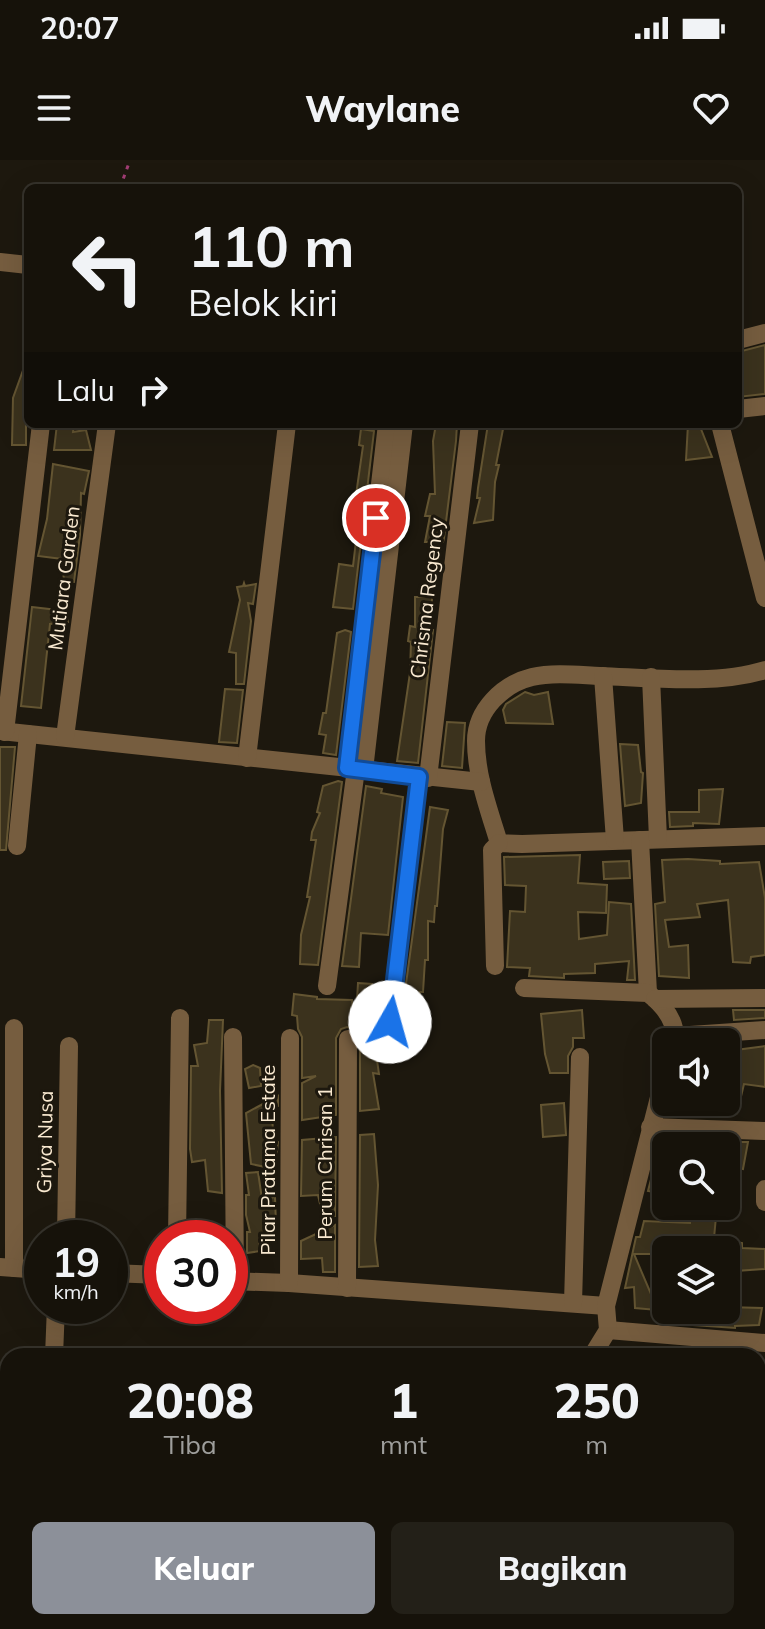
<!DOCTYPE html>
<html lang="id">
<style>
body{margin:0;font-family:Mulish,sans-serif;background:#232018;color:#f1f3f6;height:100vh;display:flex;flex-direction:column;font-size:30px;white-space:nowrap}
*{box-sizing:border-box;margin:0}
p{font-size:26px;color:#9e9e9c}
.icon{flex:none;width:44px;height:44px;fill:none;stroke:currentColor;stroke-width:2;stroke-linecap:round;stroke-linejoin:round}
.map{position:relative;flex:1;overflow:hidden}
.side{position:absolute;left:0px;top:1188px;width:766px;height:282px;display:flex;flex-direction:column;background:#16120a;border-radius:24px 24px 0 0;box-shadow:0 8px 32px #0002,0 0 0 2px #35322b}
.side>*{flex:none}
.hud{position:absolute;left:24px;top:24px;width:718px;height:244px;border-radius:12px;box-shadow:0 8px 32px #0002,0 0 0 2px #35322b;background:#16120a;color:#f1f3f6;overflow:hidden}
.buttons{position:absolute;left:652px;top:868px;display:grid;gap:16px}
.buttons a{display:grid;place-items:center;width:88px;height:88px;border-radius:12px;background:#16120a;box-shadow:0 8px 32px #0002,0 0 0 2px #35322b;font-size:40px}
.speed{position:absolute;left:24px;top:1060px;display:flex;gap:16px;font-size:40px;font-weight:700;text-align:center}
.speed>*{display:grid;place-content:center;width:104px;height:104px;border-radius:50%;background:#16120a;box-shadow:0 8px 32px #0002,0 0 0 2px #35322b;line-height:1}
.speed small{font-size:20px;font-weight:400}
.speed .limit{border:12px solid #d22;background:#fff;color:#111}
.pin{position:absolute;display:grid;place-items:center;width:68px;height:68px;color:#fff;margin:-34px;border:4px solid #fff;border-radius:50%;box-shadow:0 2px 8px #0007}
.me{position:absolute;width:88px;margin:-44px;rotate:7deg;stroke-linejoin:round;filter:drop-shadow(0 0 6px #0008)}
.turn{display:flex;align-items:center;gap:28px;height:168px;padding:0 32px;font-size:36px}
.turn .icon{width:104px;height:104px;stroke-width:2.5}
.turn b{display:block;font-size:56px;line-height:68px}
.then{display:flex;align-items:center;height:76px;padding:0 32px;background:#0003;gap:16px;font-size:30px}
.eta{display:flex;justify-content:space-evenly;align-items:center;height:136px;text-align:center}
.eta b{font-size:48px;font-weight:800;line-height:56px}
.cta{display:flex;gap:16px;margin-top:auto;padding:16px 32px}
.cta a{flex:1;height:92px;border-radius:12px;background:#8c9099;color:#fff;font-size:32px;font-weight:800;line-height:92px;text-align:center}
.cta a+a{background:#232018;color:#f1f3f6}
.status{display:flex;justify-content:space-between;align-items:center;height:56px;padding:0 40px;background:#16120a;direction:ltr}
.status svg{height:22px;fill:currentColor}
header{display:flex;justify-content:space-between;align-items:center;height:104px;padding:0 32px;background:#16120a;font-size:36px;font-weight:800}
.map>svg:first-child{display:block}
.building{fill:#3b321d;stroke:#645532;stroke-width:2}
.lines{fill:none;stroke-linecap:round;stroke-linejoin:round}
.path{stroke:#a13d74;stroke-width:3;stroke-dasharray:4 6;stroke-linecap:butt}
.minor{stroke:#765d3f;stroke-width:18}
.route-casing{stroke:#114b97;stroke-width:20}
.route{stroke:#1a73e8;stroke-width:14}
.labels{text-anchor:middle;stroke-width:6;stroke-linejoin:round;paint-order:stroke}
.street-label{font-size:20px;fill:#f9e9d0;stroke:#1d180e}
</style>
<div class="status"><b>20:07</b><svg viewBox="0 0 49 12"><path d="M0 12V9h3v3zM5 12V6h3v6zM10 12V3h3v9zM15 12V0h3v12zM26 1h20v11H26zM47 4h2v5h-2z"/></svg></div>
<header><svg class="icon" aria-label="menu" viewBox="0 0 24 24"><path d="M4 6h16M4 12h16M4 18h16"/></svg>Waylane<svg class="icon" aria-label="heart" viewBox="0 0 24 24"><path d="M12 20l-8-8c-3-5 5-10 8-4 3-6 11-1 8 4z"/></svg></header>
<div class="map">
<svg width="765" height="1469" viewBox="0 0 765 1469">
<rect width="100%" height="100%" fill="#1d180e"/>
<!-- building -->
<g class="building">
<path d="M765,185V234L738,237V192Z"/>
<path d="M26,202V285H12L13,238Z"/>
<path d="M57,264H74L73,272L86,270L91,290H54Z"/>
<path d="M436,264H457L456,281L444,378L443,382H425L430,356H425L430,334H435L433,281Z"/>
<path d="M488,264H504L496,305H499L495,322L493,360L474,363L480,338H477L478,328Z"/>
<path d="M688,264H699L712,297L686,300Z"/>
<path d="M361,269L374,271L353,449L333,447L339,404L353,406L358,364L352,363L363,286L359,285Z"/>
<path d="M53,304L89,311L84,334L81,333L80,375L74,422L64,421L62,399L38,396L47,359Z"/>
<path d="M244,423L245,426L256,424L253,444L248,443L251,461L244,524H236V493L229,492L240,440L237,427L243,426Z"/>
<path d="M415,437H432L431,470H433L418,603L397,601L410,513L411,482L408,481L410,466L415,467Z"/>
<path d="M32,447L66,451L68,462L50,464L41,548L21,546Z"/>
<path d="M345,470L351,472L336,595L323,593L326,575L319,574L323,553H326L337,473Z"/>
<path d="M225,529L243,530L237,583L219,582Z"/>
<path d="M525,532L534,535L548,532L553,564L506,563L503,550L506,544Z"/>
<path d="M447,562L465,563L462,608L442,606Z"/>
<path d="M620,584L638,585L641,612L643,613L641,643L625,646Z"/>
<path d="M0,587H15L6,690H0Z"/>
<path d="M338,621L342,622L318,805L300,804L301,775L310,737H307L316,680H311L312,672L320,653L317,652L323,626Z"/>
<path d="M366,626L382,629L381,633L403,637L388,775L361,773L359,807L342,806Z"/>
<path d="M723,629L719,664L693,663V666L670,667L669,652H699V630Z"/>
<path d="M430,647L448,650L443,669L437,746H435L434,762L428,761V800H425L423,832H420L418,869L400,868Z"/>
<path d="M580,695L578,723L607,725L606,753L578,752L579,779L607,775L609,742L631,744L635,820H627L629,801L595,804V813L564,814V818L529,816L530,808L507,807L510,751L525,752L526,726L505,725L504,697Z"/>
<path d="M688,699L720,701V704L759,702L765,738V795L751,797L750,803L733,802L728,740L697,744L700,757L665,760L669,787L688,785L689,818L659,816L655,744L665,742L662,700Z"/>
<path d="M629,701L630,718L604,719L603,702Z"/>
<path d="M358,823L372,824L371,841L357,840Z"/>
<path d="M294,834L317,837V839L352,840L355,869L368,865H378L376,893L379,914L373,913L379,949L360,951V878L355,869L347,867L341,869L336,878V955L302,960V923L316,916L302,918V877L298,869L297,856L292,855Z"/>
<path d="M582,850L584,878H573V887L568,896V913H550L545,894L541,854Z"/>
<path d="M733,850H765V858L734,860Z"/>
<path d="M209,860H223L220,931L222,1033L208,1031L205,1000L192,1002L190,989L191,906H198L194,885L207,883Z"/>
<path d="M765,886V927L744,924L737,953L726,951V929L736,890Z"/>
<path d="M253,905L260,908L261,926L249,928L245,909Z"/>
<path d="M278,936V946L271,947L274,980L278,982L275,1009L251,1004L246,953Z"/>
<path d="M564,943L566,975L543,977L541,945Z"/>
<path d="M374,974L378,1025L375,1080L378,1106L359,1107L360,975Z"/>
<path d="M336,977L335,1056L323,1057L318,1035L301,1036L302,980Z"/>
<path d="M726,982H748L743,1009L726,1006Z"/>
<path d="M655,1004L666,1006V1034L648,1031Z"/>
<path d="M258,1012L262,1039L275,1037L276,1064L268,1065L269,1076L259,1078L260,1091L247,1093V1072H250L246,1055V1035H249L246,1013Z"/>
<path d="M691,1046H717L714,1078L742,1083V1088L765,1089V1109L736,1111L740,1120L726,1128V1090H666V1094H634L651,1134L658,1135L657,1150L635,1148L634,1127L625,1128L636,1077H640L644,1061L690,1063Z"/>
<path d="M335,1065V1112H323L322,1098L301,1099V1081Z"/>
<path d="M726,1147L762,1148L759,1165L735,1166V1168L679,1164V1150H726Z"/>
</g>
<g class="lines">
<!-- path -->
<path class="path" d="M120,28L130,0"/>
<!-- minor -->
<g class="minor">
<path d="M0,102L28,105"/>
<path d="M738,180L765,173"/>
<path d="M738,249L765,246"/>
<path d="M720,264L765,438"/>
<path d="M765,510C716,525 652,518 600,516C578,515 554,512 532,517C503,524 476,550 476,581C476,616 489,650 499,683L522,684L765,676"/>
<path d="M603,516L615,680"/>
<path d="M651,517L658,679"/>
<path d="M0,571L481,622"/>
<path d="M5,572L41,264"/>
<path d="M65,577L107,264"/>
<path d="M247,598L287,264"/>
<path d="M347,608L387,264"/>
<path d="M364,610L404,264"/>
<path d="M428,618L470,264"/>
<path d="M640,680L648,833"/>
<path d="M17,686L28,574"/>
<path d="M495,806L492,690L499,683"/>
<path d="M327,826L356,609"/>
<path d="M524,828L648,833C663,845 678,862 674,882"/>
<path d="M655,839L765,838"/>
<path d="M390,862L419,617"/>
<path d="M14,868V1108"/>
<path d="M675,876L765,870"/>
<path d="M233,877L235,1122"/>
<path d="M650,967L765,971"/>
<path d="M765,1029V1042"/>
<path d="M66,1078L69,886"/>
<path d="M177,1078L180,858"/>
<path d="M0,1107L42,1110"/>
<path d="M110,1113L162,1115"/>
<path d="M230,1121L289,1123L606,1146"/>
<path d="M289,1123L290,878"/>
<path d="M347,1128L348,879"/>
<path d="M573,1143L580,897"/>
<path d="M608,1170L765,1183"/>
<path d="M54,1196L56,1146"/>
<path d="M592,1196L608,1170L606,1146L666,910"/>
<path d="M758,1285L765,1286"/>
<path d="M0,1303H8"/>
<path d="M758,1401L765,1402"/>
<path d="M0,1425H8"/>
<path d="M557,1462V1469"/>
<path d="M42,1469V1462"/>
</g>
</g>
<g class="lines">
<!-- route casing -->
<g class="route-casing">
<path id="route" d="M376,358L347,608L419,617L390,862"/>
</g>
<!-- route -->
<use href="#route" class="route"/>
</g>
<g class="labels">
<!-- street labels -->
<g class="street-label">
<text transform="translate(64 418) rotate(-83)" y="7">Mutiara Garden</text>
<text transform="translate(427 438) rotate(-83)" y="7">Chrisma Regency</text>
<text transform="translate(45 982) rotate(-89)" y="7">Griya Nusa</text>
<text transform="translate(268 1000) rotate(-90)" y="7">Pilar Pratama Estate</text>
<text transform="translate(325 1003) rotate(-90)" y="7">Perum Chrisan 1</text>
</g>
</g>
</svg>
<div class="buttons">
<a><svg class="icon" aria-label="sound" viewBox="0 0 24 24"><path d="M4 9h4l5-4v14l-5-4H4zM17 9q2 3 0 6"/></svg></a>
<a><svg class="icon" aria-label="search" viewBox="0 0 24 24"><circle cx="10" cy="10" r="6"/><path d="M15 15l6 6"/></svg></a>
<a><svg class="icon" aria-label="layers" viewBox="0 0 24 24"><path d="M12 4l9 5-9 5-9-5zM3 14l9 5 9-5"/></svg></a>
</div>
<div class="speed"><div>19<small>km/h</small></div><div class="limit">30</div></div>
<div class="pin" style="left:376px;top:358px;background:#d93025"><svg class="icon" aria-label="arrive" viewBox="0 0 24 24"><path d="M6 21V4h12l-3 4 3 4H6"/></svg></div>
<svg class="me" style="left:390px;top:862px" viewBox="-20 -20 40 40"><circle r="19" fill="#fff"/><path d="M0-13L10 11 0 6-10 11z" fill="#1a73e8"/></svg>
<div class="hud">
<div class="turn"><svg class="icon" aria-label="left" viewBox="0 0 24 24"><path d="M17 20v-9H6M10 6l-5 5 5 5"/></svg><div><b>110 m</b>Belok kiri</div></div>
<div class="then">Lalu<svg class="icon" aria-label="right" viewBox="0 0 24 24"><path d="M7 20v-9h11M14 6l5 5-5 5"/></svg></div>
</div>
<section class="side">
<div class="eta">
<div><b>20:08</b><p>Tiba</p></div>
<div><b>1</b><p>mnt</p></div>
<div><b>250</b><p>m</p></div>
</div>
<div class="cta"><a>Keluar</a><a>Bagikan</a></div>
</section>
</div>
